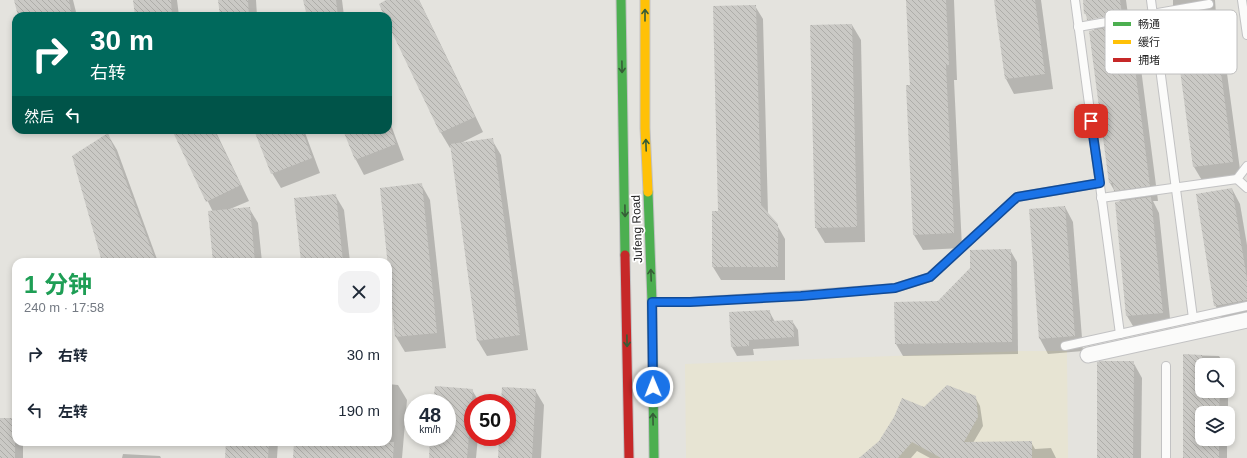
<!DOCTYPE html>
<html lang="zh">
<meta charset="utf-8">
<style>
body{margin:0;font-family:Helvetica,"Noto Sans SC",sans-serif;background:#f2f2f3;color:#1f2937;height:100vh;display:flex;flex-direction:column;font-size:15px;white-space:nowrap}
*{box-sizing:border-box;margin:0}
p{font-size:13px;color:#747a83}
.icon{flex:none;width:22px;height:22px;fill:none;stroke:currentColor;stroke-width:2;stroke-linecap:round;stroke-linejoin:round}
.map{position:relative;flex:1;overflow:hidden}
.details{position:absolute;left:12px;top:258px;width:380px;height:188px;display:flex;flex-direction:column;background:#fff;border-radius:12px;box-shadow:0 2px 6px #0003}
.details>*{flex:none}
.hud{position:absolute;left:12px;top:12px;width:380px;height:122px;border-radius:12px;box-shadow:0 2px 6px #0003;background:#00695c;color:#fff;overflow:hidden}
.tools{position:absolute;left:1195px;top:358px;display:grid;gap:8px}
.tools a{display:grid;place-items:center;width:40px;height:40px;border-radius:8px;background:#fff;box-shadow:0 2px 6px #0003;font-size:20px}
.speed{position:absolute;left:404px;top:394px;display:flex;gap:8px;font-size:20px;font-weight:700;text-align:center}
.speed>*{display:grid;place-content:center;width:52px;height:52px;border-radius:50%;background:#fff;box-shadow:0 2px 6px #0003;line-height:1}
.speed small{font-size:10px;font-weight:400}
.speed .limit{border:6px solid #d22;background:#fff;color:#111}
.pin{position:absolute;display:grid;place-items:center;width:34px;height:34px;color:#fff;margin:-17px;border-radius:8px;box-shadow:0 2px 6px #0006}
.me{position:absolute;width:44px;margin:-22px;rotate:359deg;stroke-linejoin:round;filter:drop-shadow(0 0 3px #0008)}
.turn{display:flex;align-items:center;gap:14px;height:84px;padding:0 12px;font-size:18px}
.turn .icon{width:52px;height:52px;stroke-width:2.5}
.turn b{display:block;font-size:28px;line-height:34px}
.then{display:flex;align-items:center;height:38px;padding:0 12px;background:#0003;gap:8px;font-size:15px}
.round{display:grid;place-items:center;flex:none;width:42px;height:42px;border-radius:12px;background:#f2f2f3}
.headline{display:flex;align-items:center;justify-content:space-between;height:68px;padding:0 12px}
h1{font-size:24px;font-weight:700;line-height:30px;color:#1e9e55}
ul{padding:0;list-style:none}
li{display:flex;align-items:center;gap:12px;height:56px;padding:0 12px}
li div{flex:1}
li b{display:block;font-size:15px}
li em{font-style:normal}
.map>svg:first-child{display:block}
.education{fill:#e7e4d3}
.shadow{fill:#0003;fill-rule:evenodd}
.building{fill:url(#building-back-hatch)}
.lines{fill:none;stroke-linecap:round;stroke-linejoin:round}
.lane-casing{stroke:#c2c2c3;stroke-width:10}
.street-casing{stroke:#c2c2c3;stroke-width:17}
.fast-casing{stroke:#c2c2c3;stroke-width:11}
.slow-casing{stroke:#c2c2c3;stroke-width:11}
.jam-casing{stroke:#c2c2c3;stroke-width:11}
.lane{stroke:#fbfbfa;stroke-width:8}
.street{stroke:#fbfbfa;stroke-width:15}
.fast{stroke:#4caf50;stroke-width:9}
.slow{stroke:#ffc107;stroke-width:9}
.jam{stroke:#c62828;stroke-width:9}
.oneway{stroke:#365d37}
.route-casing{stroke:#114b97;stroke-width:10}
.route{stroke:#1a73e8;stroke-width:7}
.labels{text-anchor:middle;stroke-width:3.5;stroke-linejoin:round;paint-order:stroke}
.street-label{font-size:12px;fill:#272727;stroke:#fff}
.key{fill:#fff;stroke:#bebebe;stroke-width:1}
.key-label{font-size:11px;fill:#272727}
</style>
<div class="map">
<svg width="1247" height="458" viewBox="0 0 1247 458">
<defs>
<pattern id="building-back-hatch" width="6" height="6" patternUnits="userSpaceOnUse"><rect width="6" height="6" fill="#cac9c5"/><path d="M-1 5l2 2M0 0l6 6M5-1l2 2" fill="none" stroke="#aeada9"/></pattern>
</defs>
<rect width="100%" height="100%" fill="#e4e3de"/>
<!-- education -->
<path class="education" d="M1022,351H1067L1068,458H686L685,364Z"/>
<!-- shadow -->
<g class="shadow">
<path d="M15,0H73L77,16H19Z"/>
<path d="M134,0H177L179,16H136Z"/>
<path d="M219,0H256L257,16H221Z"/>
<path d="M304,0H342L344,16H308Z"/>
<path d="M389,0H419L421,4L483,132L459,144L492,140L501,155L528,350L487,356L478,341L452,147L450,148L441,133L388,21V16H385Z"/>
<path d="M907,0H954L957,80H954L962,248L923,250L914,235L911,86Z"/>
<path d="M995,0H1041L1053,89L1014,94L1006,79Z"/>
<path d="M1084,0H1126L1130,29H1129L1138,45L1158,201H1153L1159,213L1171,328L1136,331L1127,316L1121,202L1110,183L1090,32L1095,31L1085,13ZM1126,12L1127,14L1091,20V18Z"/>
<path d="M1173,0H1215L1216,14H1213L1221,29L1241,177L1203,182L1194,167L1174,17L1180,16L1173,5Z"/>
<path d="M755,6L763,19L768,214L777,225L785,239V280H721L713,267L719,212Z"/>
<path d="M852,25L861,40L865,242L825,243L816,228Z"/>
<path d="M388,117L404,160L364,175L356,160L344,130H388Z"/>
<path d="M173,130H215L249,201L230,209L249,208L258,223L262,262H214L213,212Z"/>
<path d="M255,130H304L320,173L281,188L272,173Z"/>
<path d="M108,135L117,150L158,262H103Z"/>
<path d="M421,184L430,200L446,348L405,352L396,337Z"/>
<path d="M1232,189L1240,204L1247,245V317L1224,321L1215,305Z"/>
<path d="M335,195L344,210L350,262H302Z"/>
<path d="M1065,207L1073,222L1083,351L1048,354L1040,339Z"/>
<path d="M1010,250L1017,262L1018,354L903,356L896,344L938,302Z"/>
<path d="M769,311L775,322L792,321L798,330L799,346L753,349L754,355L737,356L732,347Z"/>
<path d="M1184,355L1219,356L1225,365H1202V391H1228V413H1202V439H1227V458H1184Z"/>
<path d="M1133,362L1142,378L1141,458H1098Z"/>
<path d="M388,384L398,385L407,400L402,458H294L295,442H388Z"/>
<path d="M472,390L480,403H473V437H478L476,458H430L431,437H447V403H434Z"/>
<path d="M535,390L544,405L541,458H499L500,437H507V403H502Z"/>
<path d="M975,397L980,406L983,426L973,443L1031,442L1035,449L1051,448L1056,458H930L917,451L911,458H860L924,408Z"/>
<path d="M0,419H15L16,421V442H23V458H0Z"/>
<path d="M227,442H278L277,458H226Z"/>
<path d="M123,454L160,456L161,458H122Z"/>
</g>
<!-- building -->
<g class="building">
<path d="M14,0H69L72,16H18Z"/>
<path d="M133,0H171L172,16H135Z"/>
<path d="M218,0H248L249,16H220Z"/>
<path d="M303,0H336L338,16H307Z"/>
<path d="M386,0H419L475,117L440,133L388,24V16H384L379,4Z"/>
<path d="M906,0H946L949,65H946L954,233L913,235L906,85H910Z"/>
<path d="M994,0H1035L1045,74L1005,79Z"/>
<path d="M1083,0H1120L1122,14L1087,20L1086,13L1084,14Z"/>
<path d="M756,5L761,205L778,224V267H712V211H718L713,6Z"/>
<path d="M1213,13L1233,162L1193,167L1173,18Z"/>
<path d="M852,24L857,227L815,228L810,25Z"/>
<path d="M1123,25L1124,30L1130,29L1150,186L1114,191L1113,183H1109L1089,31Z"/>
<path d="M172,130H214L241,185L206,202Z"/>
<path d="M254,130H302L312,158L271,174Z"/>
<path d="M343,130H391L396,144L355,160Z"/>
<path d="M108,133L156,262H102L72,156Z"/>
<path d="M493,138L520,335L477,341L450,144Z"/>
<path d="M422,183L437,333L395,337L380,188Z"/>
<path d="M1232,188L1247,279V300L1214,306L1196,194Z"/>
<path d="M336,194L343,262H301L294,198Z"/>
<path d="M1151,197L1163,313L1126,316L1115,202Z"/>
<path d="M1065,206L1075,336L1039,339L1029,209Z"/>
<path d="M250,207L255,262H213L208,211Z"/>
<path d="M1011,249L1012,342L895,344L894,302L938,301L970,268V250Z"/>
<path d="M770,310L771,321L793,320L794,337L749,340V346L731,347L729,312Z"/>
<path d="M1183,354L1202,355V391H1220L1219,413H1202V439H1219V458H1183Z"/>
<path d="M1101,361H1134L1133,458H1097V362Z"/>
<path d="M947,385L976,396L978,417L964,442L1032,441V458H941L912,442L898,458H859L879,441L894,417L902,398L924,407Z"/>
<path d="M435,386L473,389L467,458H429L430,437H447V403H433Z"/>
<path d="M502,387L536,389L532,458H498L499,437H507V403H501Z"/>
<rect x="0" y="418" width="15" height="40"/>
<path d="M226,442H269L268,458H225Z"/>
<path d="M294,442H394L393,458H293Z"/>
</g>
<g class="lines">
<!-- lane casing -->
<g class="lane-casing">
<g id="lane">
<path d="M1075,0L1120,334"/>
<path d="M1151,0L1193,318"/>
<path d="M1242,0L1247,35"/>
<path d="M1078,27L1209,4"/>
<path d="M1247,166L1237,179L1247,188"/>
<path d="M1101,198L1237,179"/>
<path d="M653,302H690L801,295L895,288L930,277L1017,197L1100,183"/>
<path d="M1065,346L1247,306"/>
<path d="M1166,366V458"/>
</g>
</g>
<!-- street casing -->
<g class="street-casing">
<path id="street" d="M1088,355L1247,320"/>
</g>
<!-- fast casing -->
<g class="fast-casing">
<g id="fast">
<path d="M621,0L625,255"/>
<path d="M648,192L652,302L654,458"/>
</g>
</g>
<!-- slow casing -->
<g class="slow-casing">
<path id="slow" d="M645,0V128L648,192"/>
</g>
<!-- jam casing -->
<g class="jam-casing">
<path id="jam" d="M625,255L629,458"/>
</g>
<!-- lane -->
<use href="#lane" class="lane"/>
<!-- street -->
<use href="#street" class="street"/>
<!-- fast -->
<use href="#fast" class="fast"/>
<!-- slow -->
<use href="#slow" class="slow"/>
<!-- jam -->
<use href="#jam" class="jam"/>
</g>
<!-- one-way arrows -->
<defs><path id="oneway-shaft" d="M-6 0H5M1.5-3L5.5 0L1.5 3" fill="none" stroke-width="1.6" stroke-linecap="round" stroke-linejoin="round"/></defs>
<g class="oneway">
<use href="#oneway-shaft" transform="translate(645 15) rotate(-90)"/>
<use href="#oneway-shaft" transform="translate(622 67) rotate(89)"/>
<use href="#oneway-shaft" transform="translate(646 145) rotate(-92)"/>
<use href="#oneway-shaft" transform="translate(625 211) rotate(89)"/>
<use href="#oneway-shaft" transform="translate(651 275) rotate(-92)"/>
<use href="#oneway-shaft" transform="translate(627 341) rotate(89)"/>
<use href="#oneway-shaft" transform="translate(653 419) rotate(-91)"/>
</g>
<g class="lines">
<!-- route casing -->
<g class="route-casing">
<path id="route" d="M653,387L652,302H690L801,296L895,288L930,277L1017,197L1100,183L1091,121"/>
</g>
<!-- route -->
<use href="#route" class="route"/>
</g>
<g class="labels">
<!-- street labels -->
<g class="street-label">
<text transform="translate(637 229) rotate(-92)" y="4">Jufeng Road</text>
</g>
</g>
<!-- legend -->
<rect x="1105" y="10" width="132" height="64" rx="6" class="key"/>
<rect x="1113" y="22" width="18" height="4" fill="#4caf50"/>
<rect x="1113" y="40" width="18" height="4" fill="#ffc107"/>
<rect x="1113" y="58" width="18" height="4" fill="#c62828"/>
<g class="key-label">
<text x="1138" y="28">畅通</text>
<text x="1138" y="46">缓行</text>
<text x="1138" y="64">拥堵</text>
</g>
</svg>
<div class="tools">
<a><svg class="icon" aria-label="search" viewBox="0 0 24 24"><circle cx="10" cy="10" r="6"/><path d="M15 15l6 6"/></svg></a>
<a><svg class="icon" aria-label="layers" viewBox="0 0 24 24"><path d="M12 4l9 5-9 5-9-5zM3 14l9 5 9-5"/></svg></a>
</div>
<div class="speed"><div>48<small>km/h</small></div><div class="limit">50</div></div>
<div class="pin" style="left:1091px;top:121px;background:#d93025"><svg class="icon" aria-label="arrive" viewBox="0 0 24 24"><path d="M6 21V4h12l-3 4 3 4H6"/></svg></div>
<svg class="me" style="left:653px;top:387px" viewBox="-20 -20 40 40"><circle r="17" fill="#1a73e8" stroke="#fff" stroke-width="3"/><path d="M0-11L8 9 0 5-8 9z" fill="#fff"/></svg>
<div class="hud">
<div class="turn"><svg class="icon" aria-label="right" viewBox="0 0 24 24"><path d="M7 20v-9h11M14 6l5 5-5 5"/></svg><div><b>30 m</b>右转</div></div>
<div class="then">然后<svg class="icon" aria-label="left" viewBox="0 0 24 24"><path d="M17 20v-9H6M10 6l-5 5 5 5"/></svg></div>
</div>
<section class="details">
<div class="headline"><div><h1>1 分钟</h1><p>240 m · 17:58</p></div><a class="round"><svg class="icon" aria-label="close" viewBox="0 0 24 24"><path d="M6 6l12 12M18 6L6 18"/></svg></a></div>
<ul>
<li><svg class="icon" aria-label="right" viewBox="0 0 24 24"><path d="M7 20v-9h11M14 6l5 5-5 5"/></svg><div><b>右转</b></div><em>30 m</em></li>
<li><svg class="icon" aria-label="left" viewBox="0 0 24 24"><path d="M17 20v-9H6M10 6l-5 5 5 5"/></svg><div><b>左转</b></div><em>190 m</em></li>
</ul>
</section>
</div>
